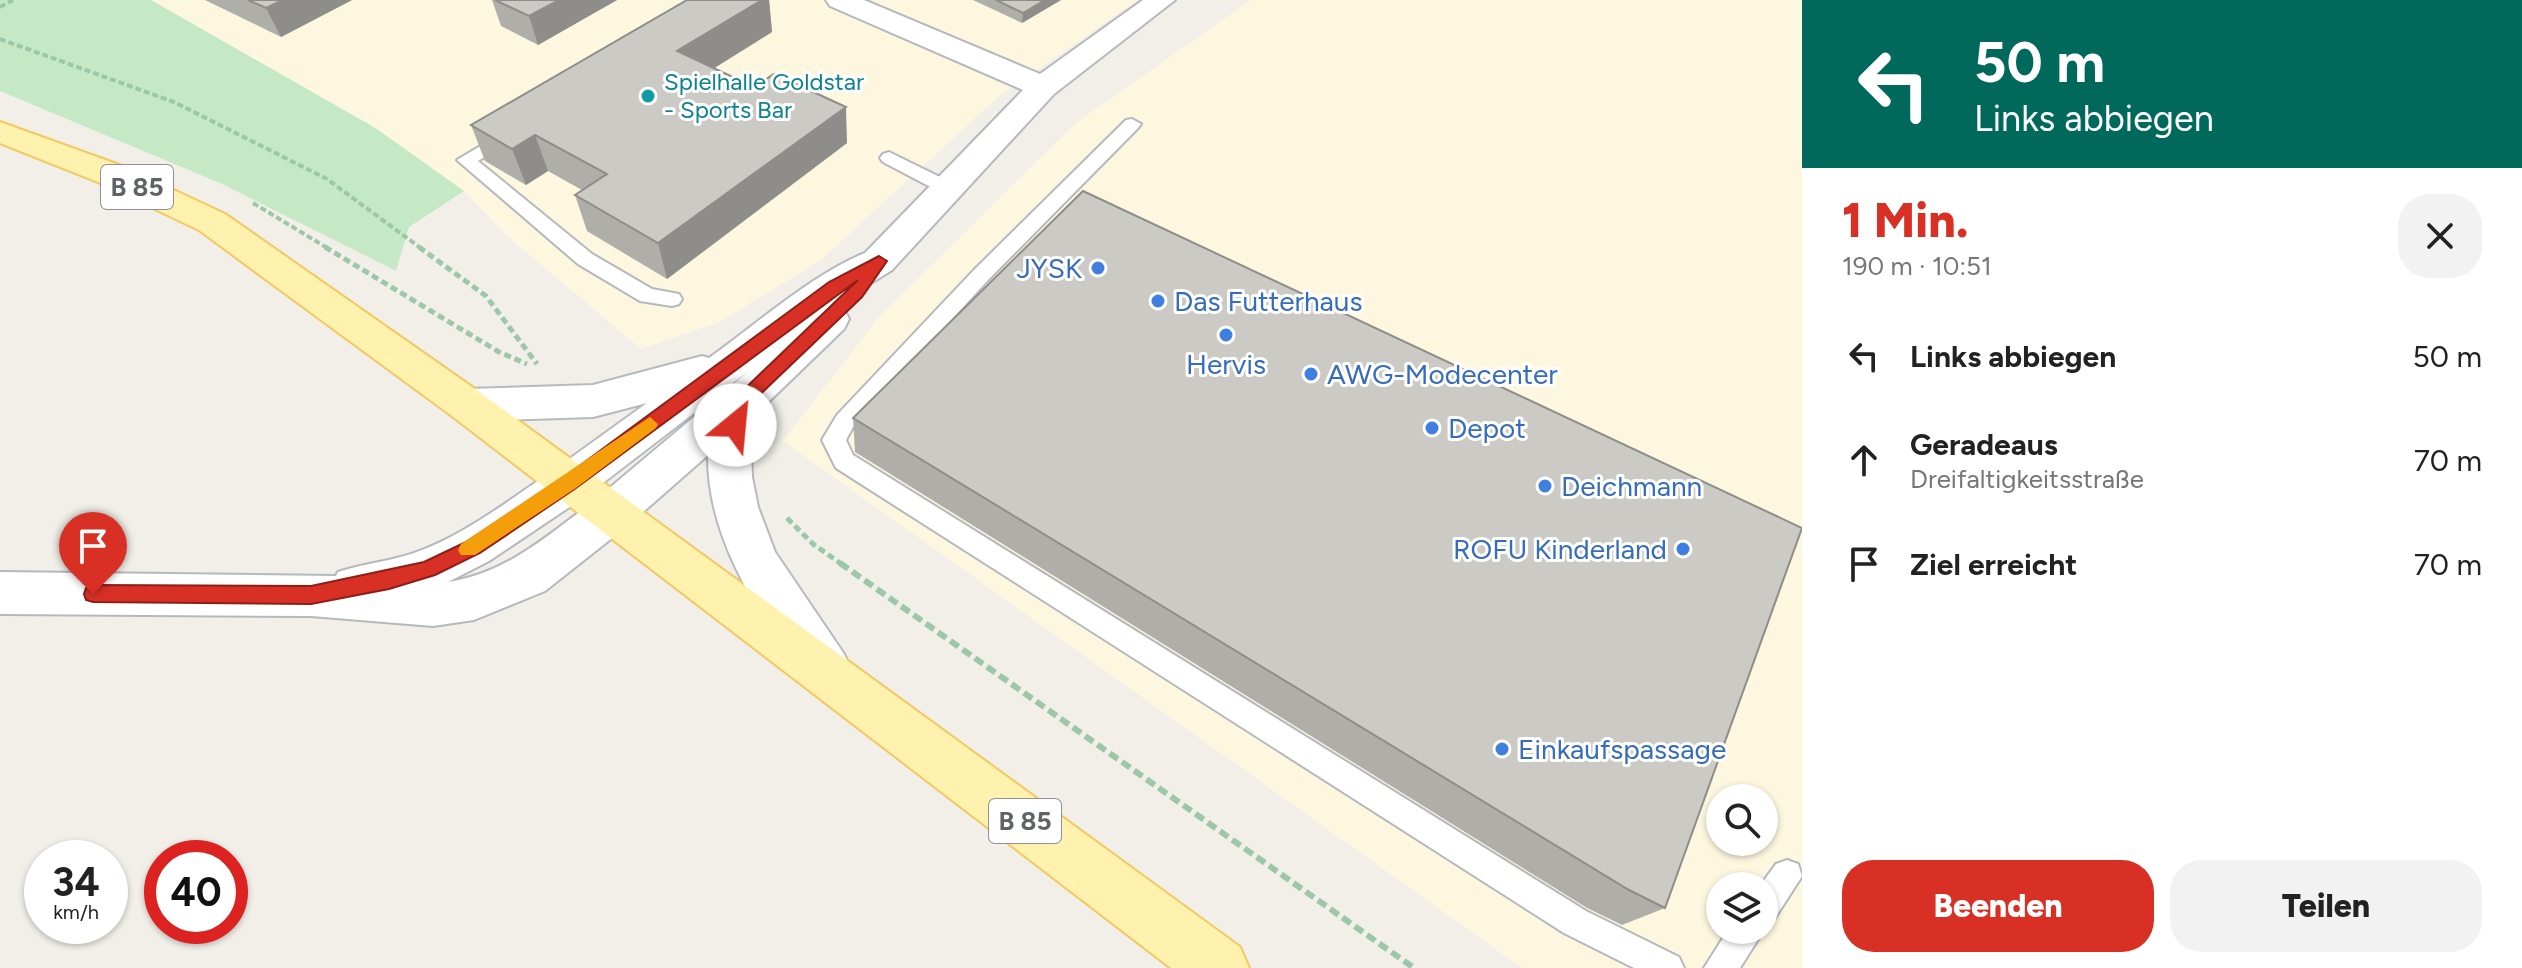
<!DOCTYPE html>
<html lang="de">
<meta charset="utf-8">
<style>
body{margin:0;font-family:Figtree,sans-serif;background:#f2f2f2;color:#222;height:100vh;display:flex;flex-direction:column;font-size:30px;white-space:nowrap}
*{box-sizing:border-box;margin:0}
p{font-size:26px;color:#767676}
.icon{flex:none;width:44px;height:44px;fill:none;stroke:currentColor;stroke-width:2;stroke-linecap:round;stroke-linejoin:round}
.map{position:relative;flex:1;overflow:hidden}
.sheet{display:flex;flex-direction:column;background:#fff;width:720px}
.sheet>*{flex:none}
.banner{background:#00695c;color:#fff;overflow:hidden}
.buttons{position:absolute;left:1706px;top:784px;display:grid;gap:16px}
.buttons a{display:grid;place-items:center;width:72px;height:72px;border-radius:50%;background:#fff;box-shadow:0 2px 6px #0004;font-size:40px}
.speed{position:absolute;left:24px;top:840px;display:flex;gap:16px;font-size:40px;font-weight:700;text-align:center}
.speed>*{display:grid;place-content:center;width:104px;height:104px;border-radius:50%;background:#fff;box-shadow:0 2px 6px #0004;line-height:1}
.speed small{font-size:20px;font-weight:400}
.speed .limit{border:12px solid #d22;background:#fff;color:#111}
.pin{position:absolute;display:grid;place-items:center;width:68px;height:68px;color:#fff;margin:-82px -34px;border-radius:50% 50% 50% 0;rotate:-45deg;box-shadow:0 0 8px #0007}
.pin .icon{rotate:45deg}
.me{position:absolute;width:88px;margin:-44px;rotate:28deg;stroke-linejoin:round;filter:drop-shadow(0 0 6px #0008)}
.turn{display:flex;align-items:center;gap:28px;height:168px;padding:0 40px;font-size:36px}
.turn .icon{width:104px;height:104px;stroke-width:2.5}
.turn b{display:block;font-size:56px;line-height:68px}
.round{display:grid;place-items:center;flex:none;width:84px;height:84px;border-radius:32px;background:#f2f2f2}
.overview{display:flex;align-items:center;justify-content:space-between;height:136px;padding:0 40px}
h1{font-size:48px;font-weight:800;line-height:60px;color:#d93025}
.cta{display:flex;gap:16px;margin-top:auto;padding:16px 40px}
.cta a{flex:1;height:92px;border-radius:32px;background:#d93025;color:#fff;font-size:32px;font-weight:800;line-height:92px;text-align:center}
.cta a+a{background:#f2f2f2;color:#222}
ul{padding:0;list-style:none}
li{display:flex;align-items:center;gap:24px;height:104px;padding:0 40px}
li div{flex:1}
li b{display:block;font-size:30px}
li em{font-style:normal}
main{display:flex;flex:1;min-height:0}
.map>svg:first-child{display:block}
.commercial{fill:#fef7e0;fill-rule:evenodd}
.green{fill:#c5e8c5}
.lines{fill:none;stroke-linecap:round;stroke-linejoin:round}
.lane-casing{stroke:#b5b8bc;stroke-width:4}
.street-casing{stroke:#b5b8bc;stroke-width:4}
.secondary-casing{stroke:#b6babf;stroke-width:4}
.primary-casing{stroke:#f2c960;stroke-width:4}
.path-far2{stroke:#9cc7a9;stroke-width:4;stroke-dasharray:6 3;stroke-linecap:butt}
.path-far1{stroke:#9cc7a9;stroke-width:5;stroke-dasharray:7 4;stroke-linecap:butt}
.path{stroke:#9cc7a9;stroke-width:6;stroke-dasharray:10 5;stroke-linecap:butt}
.lane{fill:#fff;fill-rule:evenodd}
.street{fill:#fff;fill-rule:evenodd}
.secondary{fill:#fff;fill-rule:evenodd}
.primary{fill:#fff2af;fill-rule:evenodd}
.wall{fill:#afaea9}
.shaded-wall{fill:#8f8d8a}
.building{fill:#cccac5;stroke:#8f8d8a;stroke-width:2}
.route{fill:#d93025;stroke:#8d1f18;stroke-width:2}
.slow{fill:#f59e0b}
.culture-dot{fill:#0f9aa8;stroke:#fff;stroke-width:3}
.shop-dot{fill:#3f7fe0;stroke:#fff;stroke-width:3}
.labels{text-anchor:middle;stroke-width:6;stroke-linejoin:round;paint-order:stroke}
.far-culture-label{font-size:24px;fill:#0d838f;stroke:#fff;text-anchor:start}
.shield{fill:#fff;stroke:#8f9295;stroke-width:2}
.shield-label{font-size:26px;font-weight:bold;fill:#5f6368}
.shop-label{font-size:28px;fill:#366cbe;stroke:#fff;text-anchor:start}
</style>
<main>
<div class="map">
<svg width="1802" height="968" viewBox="0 0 1802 968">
<rect width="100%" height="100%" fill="#f1efe8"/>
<!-- commercial -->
<g class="commercial">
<path d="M151,0H1138L998,97L821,260L720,322L641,349L507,236L464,191L369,124Z"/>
<path d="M1251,0H1802V968H1522L783,441L878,318L1076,123ZM1720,798H1764V842H1720ZM1720,886H1764V930H1720Z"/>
</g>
<!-- green -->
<path class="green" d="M0,0H151L377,129L464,191L409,227L396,271L220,183L0,91Z"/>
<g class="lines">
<!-- lane casing -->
<g class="lane-casing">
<g id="lane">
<path d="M1132,119L1141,124L1138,128L988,280L853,427L846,440L853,455L1586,911L1679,957L1684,968H1634L1564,933L836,468L822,440L837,415L974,270L1126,120Z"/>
<path d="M507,130L513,131L516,135L513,139L478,161L592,254L652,289L679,294L682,299L679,304L672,306L640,301L578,264L457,160Z"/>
<path d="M889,152L956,185L958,189L949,195L942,193L883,162L880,158L883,154Z"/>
<path d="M1787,860L1798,864L1802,876L1775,918L1764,923V886H1760L1776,864Z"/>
<path d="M1728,930H1764L1740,968H1704Z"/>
</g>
</g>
<!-- street casing -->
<g class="street-casing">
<g id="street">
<path d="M826,0H864L1040,74L1143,0H1175L1054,94L892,270L879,274L866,270L861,261L866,252L1023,90L830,6Z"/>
<path d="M570,465L586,470L592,483L586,496L489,561L448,582C507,573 548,535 594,501L610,495L626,501L632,514L626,527L545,591L474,620L433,626L311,616L0,614V572L336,576L338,572C365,563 395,561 422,550C469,532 512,498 554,470Z"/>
</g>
</g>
<!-- secondary casing -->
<g class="secondary-casing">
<path id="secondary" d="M879,248L892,252L897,261L892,270L834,306L844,309L849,319L844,329L759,411L751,446L752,477L758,507L775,552L844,654L851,670L844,686L826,693L808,686C762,617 707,542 708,455L626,527L610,533L594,527L588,514L594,501L750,370L586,496L570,501L554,496L548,483L554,470L647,403L593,417L467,421L452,416L446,405L452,394L467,389L593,385L702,356L709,358C757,324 824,264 879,248Z"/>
</g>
<!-- primary casing -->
<g class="primary-casing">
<path id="primary" d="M0,122L122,166L225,214L482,394L1240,947L1249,968H1171L452,416L199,230L98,182L0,143Z"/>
</g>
<!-- path-far2 -->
<g class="path-far2">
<path d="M0,7L13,0"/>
<path d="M0,39L174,102L327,179L422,249"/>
<path d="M253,203L329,249"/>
</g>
<!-- path-far1 -->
<g class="path-far1">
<path d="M325,247L499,352L527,364"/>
<path d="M419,247L486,296L537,364"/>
<path d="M787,518L813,544L843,565"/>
</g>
<!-- path -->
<path class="path" d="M840,563L1414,968"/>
<!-- lane -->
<use href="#lane" class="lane"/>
<!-- street -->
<use href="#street" class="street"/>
<!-- secondary -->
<use href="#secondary" class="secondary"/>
<!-- primary -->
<use href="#primary" class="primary"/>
</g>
<!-- wall -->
<g class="wall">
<path d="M205,0H352L281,37Z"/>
<path d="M492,0H617L538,45L501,26Z"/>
<path d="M687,0H769L772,32L714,68L754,87L847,143L667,279L587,231L575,195L582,190L548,171L526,185L485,161L471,125Z"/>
<path d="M973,0H1061L1022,23Z"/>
<path d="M853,418L1665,908L1622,925L1587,908L855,452Z"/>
</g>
<!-- shaded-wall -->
<g class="shaded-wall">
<path d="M283,0H352L281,37L266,8Z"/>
<path d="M559,0H617L538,45L529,16Z"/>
<path d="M762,0H769L772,32L684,87L677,51Z"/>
<path d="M1045,0H1061L1022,23L1023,13Z"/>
<path d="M846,107L847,143L667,279L658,243Z"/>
<path d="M535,135L548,171L526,185L512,149Z"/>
</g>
<!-- building -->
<g class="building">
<path d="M248,0H283L266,8Z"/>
<path d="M495,0H559L529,16Z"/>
<path d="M687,0H762L677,51L754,87L774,74L846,107L658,243L575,195L607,174L535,135L512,149L471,125Z"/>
<path d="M996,0H1045L1023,13Z"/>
<path d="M1083,191L1802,528L1665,908L1629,890L853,418Z"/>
</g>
<!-- route -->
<path class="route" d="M879,256L887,261L862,297L748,406L741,430H729L726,425L734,399L858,280L576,488L480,553L435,575L389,589L311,604L93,602L86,600L84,594L86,588L93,585L311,586L424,562L466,542L563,478L829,282Z"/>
<!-- slow -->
<path class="slow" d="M650,417L658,424L656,428L576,488L475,555H461L458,550L461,544Z"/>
<!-- markers -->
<circle class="culture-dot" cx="648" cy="96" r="8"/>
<g class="shop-dot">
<circle cx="1098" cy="268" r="8"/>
<circle cx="1158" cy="301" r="8"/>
<circle cx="1226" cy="335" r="8"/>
<circle cx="1311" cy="374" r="8"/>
<circle cx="1432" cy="428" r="8"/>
<circle cx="1545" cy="486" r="8"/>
<circle cx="1683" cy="549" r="8"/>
<circle cx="1502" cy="749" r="8"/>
</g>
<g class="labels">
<!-- far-culture labels -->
<g class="far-culture-label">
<text x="664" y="90">Spielhalle Goldstar<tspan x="664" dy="28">- Sports Bar</tspan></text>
</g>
<!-- shield labels -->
<g class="shield">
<rect x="101" y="165" width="72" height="44" rx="6"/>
<rect x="989" y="799" width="72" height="44" rx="6"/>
</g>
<g class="shield-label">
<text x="137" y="196">B 85</text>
<text x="1025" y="830">B 85</text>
</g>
<!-- shop labels -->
<g class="shop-label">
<text x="1082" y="278" text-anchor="end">JYSK</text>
<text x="1174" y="311">Das Futterhaus</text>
<text x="1226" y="374" text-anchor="middle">Hervis</text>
<text x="1327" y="384">AWG-Modecenter</text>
<text x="1448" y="438">Depot</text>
<text x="1561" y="496">Deichmann</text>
<text x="1667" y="559" text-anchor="end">ROFU Kinderland</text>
<text x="1518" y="759">Einkaufspassage</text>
</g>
</g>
</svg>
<div class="buttons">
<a><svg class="icon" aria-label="search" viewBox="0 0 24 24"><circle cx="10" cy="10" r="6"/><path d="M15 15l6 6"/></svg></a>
<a><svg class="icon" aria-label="layers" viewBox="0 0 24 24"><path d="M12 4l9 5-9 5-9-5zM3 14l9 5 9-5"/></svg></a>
</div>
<div class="speed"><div>34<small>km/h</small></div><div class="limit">40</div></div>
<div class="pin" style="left:93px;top:594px;background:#d93025"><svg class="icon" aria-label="arrive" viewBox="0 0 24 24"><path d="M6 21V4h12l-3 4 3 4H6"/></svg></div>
<svg class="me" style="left:735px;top:425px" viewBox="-20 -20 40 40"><circle r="19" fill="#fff"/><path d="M0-13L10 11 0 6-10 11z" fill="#d93025"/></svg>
</div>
<section class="sheet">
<div class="banner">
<div class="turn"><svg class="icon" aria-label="left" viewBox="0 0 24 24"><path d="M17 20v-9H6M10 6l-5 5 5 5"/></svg><div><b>50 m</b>Links abbiegen</div></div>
</div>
<div class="overview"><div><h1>1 Min.</h1><p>190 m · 10:51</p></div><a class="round"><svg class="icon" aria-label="close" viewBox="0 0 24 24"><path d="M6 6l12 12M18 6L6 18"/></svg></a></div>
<ul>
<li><svg class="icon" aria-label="left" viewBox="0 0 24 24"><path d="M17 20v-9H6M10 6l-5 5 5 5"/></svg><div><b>Links abbiegen</b></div><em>50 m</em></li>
<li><svg class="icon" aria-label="ahead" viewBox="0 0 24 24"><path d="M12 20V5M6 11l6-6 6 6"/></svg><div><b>Geradeaus</b><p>Dreifaltigkeitsstraße</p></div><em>70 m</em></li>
<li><svg class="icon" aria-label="arrive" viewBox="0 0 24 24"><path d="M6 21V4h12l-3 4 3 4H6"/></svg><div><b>Ziel erreicht</b></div><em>70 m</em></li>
</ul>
<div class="cta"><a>Beenden</a><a>Teilen</a></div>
</section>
</main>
